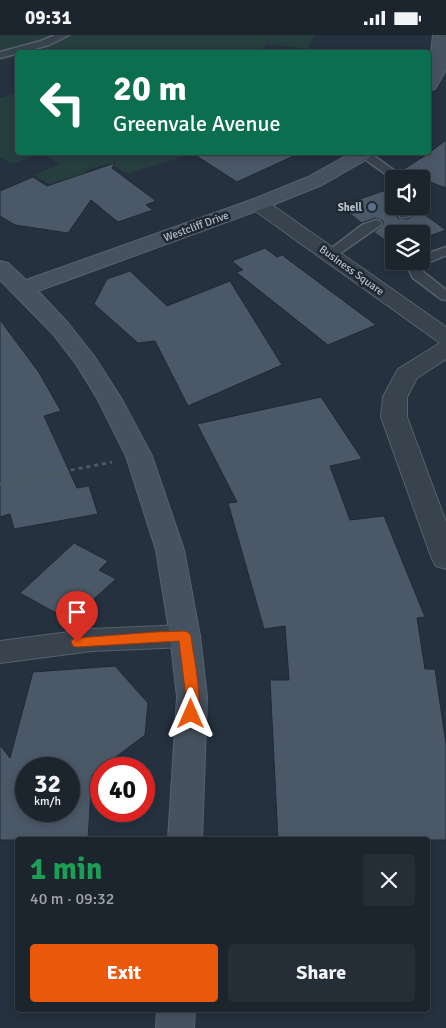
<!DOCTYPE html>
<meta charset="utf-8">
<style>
body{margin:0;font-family:Signika,sans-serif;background:#252d36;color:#f1f3f6;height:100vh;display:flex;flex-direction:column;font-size:19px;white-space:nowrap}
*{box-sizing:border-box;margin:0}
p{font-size:16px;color:#a0a5aa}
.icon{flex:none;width:28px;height:28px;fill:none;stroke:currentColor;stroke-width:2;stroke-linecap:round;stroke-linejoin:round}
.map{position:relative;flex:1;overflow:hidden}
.side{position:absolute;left:15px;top:802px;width:415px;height:175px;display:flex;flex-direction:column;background:#1c252e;border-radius:5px;box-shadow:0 2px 8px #0003,0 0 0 1px #3a424a}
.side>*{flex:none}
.guide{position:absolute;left:15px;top:15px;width:416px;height:105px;border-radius:5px;box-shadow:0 2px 8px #0003,0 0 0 1px #3a424a;background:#0b6e4f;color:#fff;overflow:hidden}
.buttons{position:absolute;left:385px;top:135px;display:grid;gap:10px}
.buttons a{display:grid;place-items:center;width:45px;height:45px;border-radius:5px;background:#1c252e;box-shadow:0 2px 8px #0003,0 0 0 1px #3a424a;font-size:25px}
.speed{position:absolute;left:15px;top:722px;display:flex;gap:10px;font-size:25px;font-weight:700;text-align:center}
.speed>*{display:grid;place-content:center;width:65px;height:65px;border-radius:50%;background:#1c252e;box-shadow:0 2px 8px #0003,0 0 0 1px #3a424a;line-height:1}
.speed small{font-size:12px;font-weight:400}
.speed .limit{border:8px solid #d22;background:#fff;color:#111}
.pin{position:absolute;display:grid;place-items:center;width:42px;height:42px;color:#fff;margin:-51px -21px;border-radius:50% 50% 50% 0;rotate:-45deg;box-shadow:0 0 5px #0007}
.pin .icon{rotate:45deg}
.me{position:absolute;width:55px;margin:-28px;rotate:0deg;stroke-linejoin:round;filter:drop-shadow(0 0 4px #0008)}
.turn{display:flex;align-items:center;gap:18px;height:105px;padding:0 15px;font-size:22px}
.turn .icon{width:65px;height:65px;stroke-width:2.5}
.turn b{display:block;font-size:35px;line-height:42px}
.round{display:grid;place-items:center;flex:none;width:52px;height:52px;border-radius:5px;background:#252d36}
.overview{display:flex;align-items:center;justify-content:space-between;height:85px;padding:0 15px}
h1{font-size:30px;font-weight:800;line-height:38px;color:#1e9e55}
.primary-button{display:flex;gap:10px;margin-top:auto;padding:10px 15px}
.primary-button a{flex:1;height:58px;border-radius:5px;background:#ea580c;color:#fff;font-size:20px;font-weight:800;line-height:58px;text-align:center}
.primary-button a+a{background:#252d36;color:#f1f3f6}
.status{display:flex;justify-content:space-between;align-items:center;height:35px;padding:0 25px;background:#1c252e;direction:ltr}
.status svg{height:14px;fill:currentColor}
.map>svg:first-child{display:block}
.green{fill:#273e3f}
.building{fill:#4b5867;stroke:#202a35;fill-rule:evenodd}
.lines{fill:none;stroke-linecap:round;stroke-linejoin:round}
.lane-casing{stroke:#57616c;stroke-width:3}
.street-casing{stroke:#57616c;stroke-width:2}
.secondary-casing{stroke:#57616c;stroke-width:2}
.path{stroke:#455b5c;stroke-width:3;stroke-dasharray:4 4;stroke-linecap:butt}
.lane{fill:#39434e;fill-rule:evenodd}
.street{fill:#39434e;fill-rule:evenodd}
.secondary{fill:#475261;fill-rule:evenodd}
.route{fill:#ea580c;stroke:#983908}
.service-dot{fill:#5c6f8a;stroke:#1e2833;stroke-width:2}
.labels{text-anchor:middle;stroke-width:5;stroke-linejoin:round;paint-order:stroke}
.far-poi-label{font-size:11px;font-weight:bold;fill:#b5bec9;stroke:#1e2833;text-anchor:end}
.far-street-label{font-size:11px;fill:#b5bec9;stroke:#1e2833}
</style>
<div class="status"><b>09:31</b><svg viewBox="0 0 49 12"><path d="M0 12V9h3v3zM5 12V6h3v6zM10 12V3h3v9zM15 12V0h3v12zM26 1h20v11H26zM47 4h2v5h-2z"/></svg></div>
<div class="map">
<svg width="446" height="993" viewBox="0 0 446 993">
<rect width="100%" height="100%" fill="#25313e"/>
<!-- green -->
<g class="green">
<path d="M0,0H314L307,14L267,9L259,18H47L41,14L29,17L18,18L17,21L3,25L0,23Z"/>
<path d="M17,58L18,118L191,119L128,139L109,128L85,136L98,147L65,159L34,140L59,129L41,118L13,129L0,122V63Z"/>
</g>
<!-- building -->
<g class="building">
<path d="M446,105V153L401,136L429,118Z"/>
<path d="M192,118H300L237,147Z"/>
<path d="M115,128L112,133L156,166L146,170L153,175L118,187L91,165L68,198L15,190L0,181V156L33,142L47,151Z"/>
<path d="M389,154L394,158V171H406L396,179L398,183L407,184L421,177L446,195L421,204V199H394V212L374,197L384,189L382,185L375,183L362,188L340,171Z"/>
<path d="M265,213L277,222L282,220L376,290L328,310L236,237L243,235L232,226Z"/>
<path d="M130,236L167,271L230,246L282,330L188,371L155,306L138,308L94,269L107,244Z"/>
<path d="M0,285L38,336L61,376L44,381L77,453L89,451L98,479L14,494L10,479L0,482Z"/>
<path d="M321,362L362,424L330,431L350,485L384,481L425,582L417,583L425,634H435L446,709V805H278L270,645H289L285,591L264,594L228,468L237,467L197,389Z"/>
<path d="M74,508L108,526L99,535L116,544L86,571L56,578L20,558Z"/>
<path d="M115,631L148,668L145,700L92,740L88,805H0V710L10,723L33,637ZM26,734H69V776H26Z"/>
</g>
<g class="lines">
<!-- lane casing -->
<g class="lane-casing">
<g id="lane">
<path d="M55,0H69L49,10L0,23V17L41,6Z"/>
<path d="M358,118H370L406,144L394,145L359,120Z"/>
<path d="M421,168L426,171C420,177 408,184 400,182L398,179L410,171H421Z"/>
<path d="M376,185L380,186L382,189L335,222H325L324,219L362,190Z"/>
<path d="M446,212V220L428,228L421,235L446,255V265L441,264L413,243L409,235L415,226H421V221Z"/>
</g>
</g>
<!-- street casing -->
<g class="street-casing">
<g id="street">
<path d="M258,163L265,165L446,292V324L417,343L407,362V382L446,487V534L436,531L432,524L381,382L383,362L398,334L440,308L251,173L248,169L251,165Z"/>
<path d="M185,590L196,593L200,601L196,609L185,612L92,616L0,628V606L92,594Z"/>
</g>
</g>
<!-- secondary casing -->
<g class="secondary-casing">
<g id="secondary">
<path d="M433,0H446V35L435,54L429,55V34Z"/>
<path d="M351,118H374L371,122L322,150L265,173L38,256L68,288L94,321L121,363L152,421L184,515L200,601L207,662L202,805H168L177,662L170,601L156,515L126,421L97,363L76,329L52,298L0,245V226L8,228L26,245L251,165L308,142Z"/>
<path d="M157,975H195L194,993H156Z"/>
</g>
</g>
<!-- path -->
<path class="path" d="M0,449L112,427"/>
<!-- lane -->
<use href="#lane" class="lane"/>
<!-- street -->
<use href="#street" class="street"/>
<!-- secondary -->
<use href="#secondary" class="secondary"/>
</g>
<!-- route -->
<path class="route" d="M185,596L189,598L191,601C193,620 204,666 196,682L191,684L187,682L185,679L186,662L179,606L77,612L73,611L71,607L73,604L77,603L155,597Z"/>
<!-- markers -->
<circle class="service-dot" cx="372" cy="172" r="5"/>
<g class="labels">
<!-- far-poi labels -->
<g class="far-poi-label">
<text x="362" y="176">Shell</text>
</g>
<!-- far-street labels -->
<g class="far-street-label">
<text transform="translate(196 191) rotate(-20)" y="4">Westcliff Drive</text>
<text transform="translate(352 235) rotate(36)" y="4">Business Square</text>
</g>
</g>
</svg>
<div class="buttons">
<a><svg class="icon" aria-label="sound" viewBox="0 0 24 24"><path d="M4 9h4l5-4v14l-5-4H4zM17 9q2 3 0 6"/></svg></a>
<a><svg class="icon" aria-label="layers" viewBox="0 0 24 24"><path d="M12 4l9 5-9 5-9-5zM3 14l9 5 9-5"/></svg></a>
</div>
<div class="speed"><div>32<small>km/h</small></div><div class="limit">40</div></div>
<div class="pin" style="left:77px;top:607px;background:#d93025"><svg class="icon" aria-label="arrive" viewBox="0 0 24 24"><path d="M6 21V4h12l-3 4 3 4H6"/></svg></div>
<svg class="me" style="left:191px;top:679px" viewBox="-20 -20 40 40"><path d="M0-17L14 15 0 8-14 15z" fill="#ea580c" stroke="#fff" stroke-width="4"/></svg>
<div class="guide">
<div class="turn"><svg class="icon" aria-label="left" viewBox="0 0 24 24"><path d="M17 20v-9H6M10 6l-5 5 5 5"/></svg><div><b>20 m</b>Greenvale Avenue</div></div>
</div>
<section class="side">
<div class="overview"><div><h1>1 min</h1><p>40 m · 09:32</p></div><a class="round"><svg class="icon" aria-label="close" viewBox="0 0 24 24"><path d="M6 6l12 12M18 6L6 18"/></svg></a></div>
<div class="primary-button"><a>Exit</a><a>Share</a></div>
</section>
</div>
